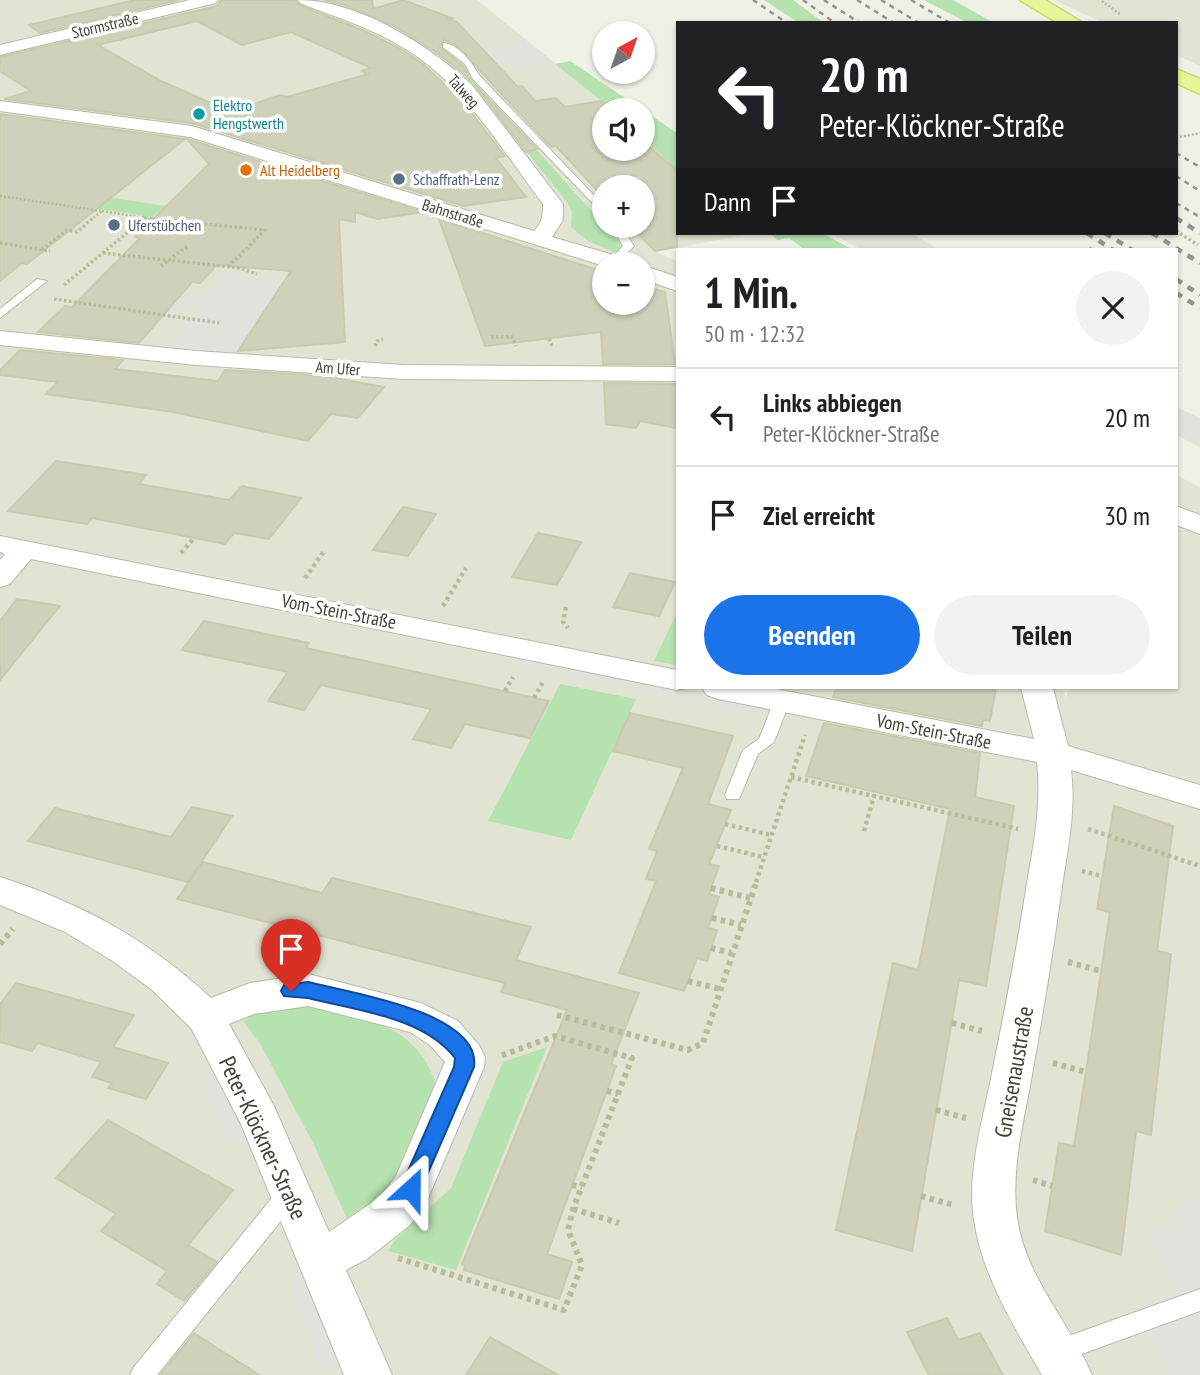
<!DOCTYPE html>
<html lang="de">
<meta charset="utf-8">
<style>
body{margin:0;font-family:"PT Sans Narrow",sans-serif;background:#f2f2f2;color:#202124;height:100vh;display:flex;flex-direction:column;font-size:26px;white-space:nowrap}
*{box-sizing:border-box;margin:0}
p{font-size:23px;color:#757577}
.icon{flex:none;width:38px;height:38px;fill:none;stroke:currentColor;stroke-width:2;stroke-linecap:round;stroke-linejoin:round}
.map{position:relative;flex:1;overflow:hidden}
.sheet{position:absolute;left:676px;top:248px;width:502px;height:441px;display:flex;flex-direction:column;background:#fff;border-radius:0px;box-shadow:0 2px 5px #0004}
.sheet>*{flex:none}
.top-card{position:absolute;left:676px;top:21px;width:502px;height:214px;border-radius:0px;box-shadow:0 2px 5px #0004;background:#202124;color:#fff;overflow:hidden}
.needle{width:46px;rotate:40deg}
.tools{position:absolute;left:592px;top:21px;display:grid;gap:14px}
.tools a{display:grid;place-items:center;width:63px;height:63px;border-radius:50%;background:#fff;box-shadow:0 2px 5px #0004;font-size:35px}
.pin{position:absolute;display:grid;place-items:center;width:60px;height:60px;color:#fff;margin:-72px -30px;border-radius:50% 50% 50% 0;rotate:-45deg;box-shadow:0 0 7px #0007}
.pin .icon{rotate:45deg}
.me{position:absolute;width:77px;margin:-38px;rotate:24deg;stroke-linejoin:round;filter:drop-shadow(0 0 5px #0008)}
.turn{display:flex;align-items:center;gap:24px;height:147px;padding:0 28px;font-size:32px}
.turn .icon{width:91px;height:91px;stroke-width:2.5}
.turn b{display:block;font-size:49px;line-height:60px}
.then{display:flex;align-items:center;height:66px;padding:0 28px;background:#0003;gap:14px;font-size:26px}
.round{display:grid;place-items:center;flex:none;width:74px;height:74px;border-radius:37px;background:#f2f2f2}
.overview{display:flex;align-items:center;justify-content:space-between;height:119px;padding:0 28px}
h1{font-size:42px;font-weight:700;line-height:52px}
.action{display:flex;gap:14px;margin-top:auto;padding:14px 28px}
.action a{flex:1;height:80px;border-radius:42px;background:#1a73e8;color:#fff;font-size:28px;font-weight:700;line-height:80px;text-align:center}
.action a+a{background:#f2f2f2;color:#202124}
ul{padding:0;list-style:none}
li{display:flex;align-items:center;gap:21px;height:98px;padding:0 28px;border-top:2px solid #e0e0e0}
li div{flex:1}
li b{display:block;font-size:26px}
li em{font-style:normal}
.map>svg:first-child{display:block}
.residential{fill:#e2e4d3;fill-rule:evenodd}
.green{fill:#b5e2af}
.parking{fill:#e1e2dc}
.building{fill:#d0d1bb;stroke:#cacbae;stroke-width:2;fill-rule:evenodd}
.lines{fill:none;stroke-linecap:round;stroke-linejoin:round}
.lane-casing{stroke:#b9bba8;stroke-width:2}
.street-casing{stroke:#b9bba8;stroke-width:2}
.primary-casing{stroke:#cada69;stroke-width:3}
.path-far3{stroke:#b9bc9a;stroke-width:2.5;stroke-dasharray:2 2;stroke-linecap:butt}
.path-far2{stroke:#b9bc9a;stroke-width:3.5;stroke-dasharray:2.5 2.5;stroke-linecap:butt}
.path-far1{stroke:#b9bc9a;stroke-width:4.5;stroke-dasharray:3.5 3.5;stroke-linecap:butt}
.path{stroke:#b9bc9a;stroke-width:6;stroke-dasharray:4.5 4.5;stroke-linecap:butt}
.lane{fill:#fff;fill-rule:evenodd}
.street{fill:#fff;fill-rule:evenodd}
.primary{fill:#e7f698;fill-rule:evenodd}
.rail-far1{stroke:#939393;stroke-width:2.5;stroke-dasharray:5 5;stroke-linecap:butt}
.rail{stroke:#939393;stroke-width:4.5;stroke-dasharray:7 7;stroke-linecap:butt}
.route{fill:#1a73e8;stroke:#114b97;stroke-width:2}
.culture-dot{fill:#0f9aa8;stroke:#fff;stroke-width:2.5}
.food-dot{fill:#e8710a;stroke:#fff;stroke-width:2.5}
.service-dot{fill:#5c6f8a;stroke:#fff;stroke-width:2.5}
.labels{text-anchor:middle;stroke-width:7;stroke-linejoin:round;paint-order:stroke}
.far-street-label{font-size:16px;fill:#424235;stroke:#fff}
.far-culture-label{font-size:16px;fill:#0d838f;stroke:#fff;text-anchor:start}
.far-food-label{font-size:16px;fill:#c56008;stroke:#fff;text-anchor:start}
.far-service-label{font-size:16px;fill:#4e5e75;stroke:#fff;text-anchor:start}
.street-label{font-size:19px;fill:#424235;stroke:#fff}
.near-street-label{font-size:23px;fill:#424235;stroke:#fff}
</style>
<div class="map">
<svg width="1200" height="1375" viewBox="0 0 1200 1375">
<rect width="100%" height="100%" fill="#eff1e4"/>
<!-- residential -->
<g class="residential">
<path d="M0,0H477L613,110H604V149H642V137L677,170V233L743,235L656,252L677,261V688H1062L1066,698L1069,688H1176V475L1200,487V1375H0ZM604,187H642V226H604ZM604,264H642V303H604Z"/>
<path d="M1054,0H1200V66L1176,55V23H1104Z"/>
</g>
<!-- green -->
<g class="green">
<path d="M764,0H793L824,23H799Z"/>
<path d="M924,0H953L994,23H968Z"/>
<path d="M570,61L677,133V170L642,137V110H613L555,64Z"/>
<path d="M467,69L470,77L610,231L620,243V248L614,252L588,241L571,227L572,211L567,202L461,71Z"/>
<path d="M0,181L166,206L152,217L66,204Z"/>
<path d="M768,233H822L853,250H805L789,238L778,240Z"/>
<path d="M677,612V665L654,661Z"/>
<path d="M560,684L636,699L571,840L488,821Z"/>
<path d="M296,1003C352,1014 421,1022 436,1087L393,1196L348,1221L314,1145L261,1045L243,1021L262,1009Z"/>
<path d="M547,1047L456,1270L388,1251L396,1239L451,1188L503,1062Z"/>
</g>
<!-- parking -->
<g class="parking">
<path d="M526,41L555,64L517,70L506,62H490L471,55Z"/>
<path d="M831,233H911L939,250H862Z"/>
<path d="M229,273L289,281L236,352L165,347L201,304L189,303L175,318L154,315L175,293L209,297Z"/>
<path d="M1176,407L1200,418V447L1176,435Z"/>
<path d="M514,657L768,709L765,717L521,667Z"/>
<path d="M473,1067L487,1071L440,1183L413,1205Z"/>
<path d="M213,1070L253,1147L235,1146L203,1086Z"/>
<path d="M1200,1199V1375H1174L1132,1307L1180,1290L1144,1233L1178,1221L1172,1209Z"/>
<path d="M303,1269L343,1374L323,1370L290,1288Z"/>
</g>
<!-- building -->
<g class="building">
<path d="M135,0H179L40,33L29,25Z"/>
<path d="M221,0H296L299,5L365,31L403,50L424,65L462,101L505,156L496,158L526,197L463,206L192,123L4,99L31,91L0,71V57L217,6ZM197,21L242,45L291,32L371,68L362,71L368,74L287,97L280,95L231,112L161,81L98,45Z"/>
<path d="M324,0H372L373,9L403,0L452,18L448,19L457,22L518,87L522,86L535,101L556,98L565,107L601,101L611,110H604V149H642V140L677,171V247L655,251L630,226H642V187H604V198L556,146L551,147L456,45L444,40L440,47L463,66L471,80L436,52L392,25L345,5Z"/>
<path d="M475,85L537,149L526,152Z"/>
<path d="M0,114L185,139L27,264L22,263L0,281Z"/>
<path d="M187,139L423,212L378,219L355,212V222L339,219L345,342L238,351L291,271L217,265L200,283L192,282L139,343L38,332L65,306L72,307L140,238L135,237L209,164Z"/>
<path d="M439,219L604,272V303H642V285L665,292L675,364H603L601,332L485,346Z"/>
<path d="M20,350L123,360L115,369L218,381L225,370L323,376L384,387L358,418L331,414L308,441L173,412L46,394L58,382L0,375V370Z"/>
<path d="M604,383L677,384V428L640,421L636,428L606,424Z"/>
<path d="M56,461L146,475L139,484L229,500L242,486L301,498L269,539L234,533L225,544L92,518L87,524L8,511Z"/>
<path d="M403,507L436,514L408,556L373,550Z"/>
<path d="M538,533L581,542L557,585L512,577Z"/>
<path d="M630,573L675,582L659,616L613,607Z"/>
<path d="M17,599L60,606L0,680V621Z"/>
<path d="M204,621L309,643L306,648L549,701L530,738L465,724L451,748L413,739L431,709L321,685L304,710L268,701L288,672L182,650Z"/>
<path d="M836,688H996L990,721L983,720L982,726L833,697Z"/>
<path d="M630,713L733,736L708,804L731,810L709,864L719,866L709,894L719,897L708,928L717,930L707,961L697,958L684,991L619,973L656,881L646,879L657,851L649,849L683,768L613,751Z"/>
<path d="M824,723L980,753L975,797L1014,806L986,986L959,980L912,1251L836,1230L893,963L918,970L950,809L806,776Z"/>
<path d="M1114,806L1173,826L1157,951L1171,954L1151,1135L1136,1131L1121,1255L1045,1231L1059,1143L1074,1146L1086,1072L1110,912L1097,909Z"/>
<path d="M192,807L232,816L188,882L28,841L55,808L171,837Z"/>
<path d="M203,862L322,893L332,878L531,927L516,960L639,993L611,1064L616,1066L547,1254L572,1262L559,1299L464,1270L465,1266L462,1264L567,1010L501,992L505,983L177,899Z"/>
<path d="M16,983L134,1015L113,1047L168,1063L146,1099L108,1088L112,1083L92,1077L101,1062L38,1043L32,1051L0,1042L1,1003Z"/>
<path d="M108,1120L233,1190L188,1245L217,1262L184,1301L157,1284L167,1271L101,1231L116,1214L56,1178Z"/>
<path d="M947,1318L958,1340L980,1333L1003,1375H929L907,1332Z"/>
<path d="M194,1333L259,1375H160Z"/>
<path d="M490,1337L558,1375H466Z"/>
</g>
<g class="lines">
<!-- lane casing -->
<g class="lane-casing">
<g id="lane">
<path d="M443,43C459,44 472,63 480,76L604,206V215L473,79L465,64L443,47Z"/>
<path d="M611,226H621L634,246L617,264L608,262L623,246Z"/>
<path d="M37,279L47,281L0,318V309Z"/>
<path d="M782,696L790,701L774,742L758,754L739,799H727L725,795L743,750L759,739L774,701Z"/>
<path d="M288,1185L296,1188L299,1195L296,1202L157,1375H130L134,1367L280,1188Z"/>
<path d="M1200,1289V1311L1057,1363L1049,1359L1045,1351L1049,1343Z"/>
</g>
</g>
<!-- street casing -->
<g class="street-casing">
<g id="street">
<path d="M190,0H218L216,3L0,55V45Z"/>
<path d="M298,0C358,0 428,45 471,84L563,204V220L552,237L627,259L630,264L604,266L190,137L0,111V101L192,126L534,231C542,223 543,216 543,204C502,150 464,84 404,48C372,28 335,17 300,3Z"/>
<path d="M642,265L677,277V291L642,279Z"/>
<path d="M0,331L196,351L404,365L677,367V381L404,379L196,365L0,345Z"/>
<path d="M1176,506L1200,515V534L1176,525Z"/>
<path d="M0,536L677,670V688H687L677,690L31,559L10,584L0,587V560L5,554L0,552Z"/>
<path d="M702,688H771L1034,739L1021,688H1053L1068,746L1200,785V809L1071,770C1076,809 1068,848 1062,886C1053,953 1042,1019 1030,1086C1022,1128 1011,1174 1017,1217C1025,1277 1069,1321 1092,1375H1042C1014,1327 982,1275 974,1220C967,1175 981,1127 990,1083C1003,1019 1016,954 1026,889C1033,847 1042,806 1037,762L718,699L707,695Z"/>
<path d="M0,877C81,903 149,940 211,998L250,983L308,974L421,1003L458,1021L479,1045L485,1057L484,1067L426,1203L410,1225L367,1259L346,1270L392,1375H344L241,1124L191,1028L151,989L111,960L65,932L0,905ZM308,1006L410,1032L430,1045L445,1062L396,1176L380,1197L329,1232L274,1106L229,1024L254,1014Z"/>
</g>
</g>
<!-- primary casing -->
<g class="primary-casing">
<g id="primary">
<path d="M1020,0H1045L1083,23H1058Z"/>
<path d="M1176,69L1200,79V94L1176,83Z"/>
</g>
</g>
<!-- path-far3 -->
<g class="path-far3">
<path d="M1102,1L1121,15"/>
<path d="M1180,137L1200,133"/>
<path d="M458,186L501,179"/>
<path d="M0,196L102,211L92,219"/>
<path d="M102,211L145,218"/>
<path d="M144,219H157"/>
</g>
<!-- path-far2 -->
<g class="path-far2">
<path d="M142,217L145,218"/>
<path d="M1176,231L1198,245"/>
<path d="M0,243L50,251"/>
<path d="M1089,248L1093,250"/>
<path d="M42,250L67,230L77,232L94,217"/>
<path d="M103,253L240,268L257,274"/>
<path d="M161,266L189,245"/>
<path d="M64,285L145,218L265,230L228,267"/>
<path d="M54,299L219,323"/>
<path d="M491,337H512L516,346"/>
<path d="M549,339L553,348"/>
<path d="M375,346L377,341L383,339"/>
</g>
<!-- path-far1 -->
<g class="path-far1">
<path d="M181,553L194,538"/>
<path d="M305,578L325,550"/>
<path d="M443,606L466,568"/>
<path d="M566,607L563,622L568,628"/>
<path d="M505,691L513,677"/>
<path d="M534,698L544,680"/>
<path d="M791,777L874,796"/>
<path d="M725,824L771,835"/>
<path d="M1088,829L1200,866"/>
<path d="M864,831L874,796L1018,829"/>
<path d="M717,846L763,857"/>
<path d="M1082,871L1102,876"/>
<path d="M756,882L805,735"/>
</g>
<!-- path -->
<g class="path">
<path d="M711,888L750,898"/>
<path d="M712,918L741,925"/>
<path d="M0,944L13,929"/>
<path d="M711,948L731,953"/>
<path d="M1068,962L1101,971"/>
<path d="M688,981L720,989"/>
<path d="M557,1015L688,1050L703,1043L757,880"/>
<path d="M952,1023L982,1031"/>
<path d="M1053,1063L1086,1072"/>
<path d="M607,1091L618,1094"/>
<path d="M936,1110L966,1118"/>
<path d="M1033,1180L1052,1186"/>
<path d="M572,1185L582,1187"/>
<path d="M921,1196L954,1205"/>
<path d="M573,1209L619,1223"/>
<path d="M398,1258L564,1310L582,1265L568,1230L573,1209L632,1058L555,1036L500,1056"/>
</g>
<!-- lane -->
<use href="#lane" class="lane"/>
<!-- street -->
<use href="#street" class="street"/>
<!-- primary -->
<use href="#primary" class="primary"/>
<!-- rail-far1 -->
<g class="rail-far1">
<path d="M753,0L787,23"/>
<path d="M803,0L835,23"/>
<path d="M824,0L860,23"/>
<path d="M857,0L894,23"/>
<path d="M881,0L919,23"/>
<path d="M911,0L950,23"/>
<path d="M1176,153L1200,167"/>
<path d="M1176,176L1200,191"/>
<path d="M1176,203L1200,217"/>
</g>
<!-- rail -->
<g class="rail">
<path d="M1176,218L1200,233"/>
<path d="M1087,233L1113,250"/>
<path d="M1105,233L1132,250"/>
<path d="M1152,233L1200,263"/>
<path d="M1176,279L1200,295"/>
<path d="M1176,293L1200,308"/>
</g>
</g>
<!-- route -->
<path class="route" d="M308,982C347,992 482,1012 474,1067L418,1196L411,1198L403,1196L400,1189L454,1067L455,1058C424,1017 355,1010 308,998L284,996L281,991L284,985Z"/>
<!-- markers -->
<circle class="culture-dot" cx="199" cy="114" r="7"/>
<circle class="food-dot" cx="246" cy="170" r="7"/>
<g class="service-dot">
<circle cx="399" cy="179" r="7"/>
<circle cx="114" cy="225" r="7"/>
</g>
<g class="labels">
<!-- far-street labels -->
<g class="far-street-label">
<text transform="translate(105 25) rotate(-13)" y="6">Stormstraße</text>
<text transform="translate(464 91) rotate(48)" y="6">Talweg</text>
<text transform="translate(453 213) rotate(17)" y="6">Bahnstraße</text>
<text transform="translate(338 368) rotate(4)" y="6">Am Ufer</text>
</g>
<!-- far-culture labels -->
<g class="far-culture-label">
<text x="213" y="111">Elektro<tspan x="213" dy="18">Hengstwerth</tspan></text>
</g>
<!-- far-food labels -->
<g class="far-food-label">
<text x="260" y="176">Alt Heidelberg</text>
</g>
<!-- far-service labels -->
<g class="far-service-label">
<text x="413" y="185">Schaffrath-Lenz</text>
<text x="128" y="231">Uferstübchen</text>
</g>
<!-- street labels -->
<g class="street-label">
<text transform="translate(339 611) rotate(11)" y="7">Vom-Stein-Straße</text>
<text transform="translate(934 731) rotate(11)" y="7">Vom-Stein-Straße</text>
</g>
<!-- near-street labels -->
<g class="near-street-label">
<text transform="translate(1014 1072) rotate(-80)" y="8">Gneisenaustraße</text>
<text transform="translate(263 1138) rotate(65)" y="8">Peter-Klöckner-Straße</text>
</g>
</g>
</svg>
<div class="tools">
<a><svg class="needle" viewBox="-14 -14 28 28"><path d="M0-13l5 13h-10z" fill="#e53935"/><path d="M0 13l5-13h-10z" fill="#757577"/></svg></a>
<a><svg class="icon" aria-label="sound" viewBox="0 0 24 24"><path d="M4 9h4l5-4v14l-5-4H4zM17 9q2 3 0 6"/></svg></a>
<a>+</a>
<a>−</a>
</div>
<div class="pin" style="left:291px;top:991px;background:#d93025"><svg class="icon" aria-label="arrive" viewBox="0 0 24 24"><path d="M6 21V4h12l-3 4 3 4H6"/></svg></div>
<svg class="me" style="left:411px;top:1189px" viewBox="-20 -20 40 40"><path d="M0-17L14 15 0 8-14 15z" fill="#1a73e8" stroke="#fff" stroke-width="4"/></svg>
<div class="top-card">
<div class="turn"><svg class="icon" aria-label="left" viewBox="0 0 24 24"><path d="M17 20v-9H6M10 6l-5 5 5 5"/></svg><div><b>20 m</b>Peter-Klöckner-Straße</div></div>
<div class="then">Dann<svg class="icon" aria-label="arrive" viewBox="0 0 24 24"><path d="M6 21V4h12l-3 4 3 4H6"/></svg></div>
</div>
<section class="sheet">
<div class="overview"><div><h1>1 Min.</h1><p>50 m · 12:32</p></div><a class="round"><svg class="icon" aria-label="close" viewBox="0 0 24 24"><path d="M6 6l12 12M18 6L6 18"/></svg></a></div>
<ul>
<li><svg class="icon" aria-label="left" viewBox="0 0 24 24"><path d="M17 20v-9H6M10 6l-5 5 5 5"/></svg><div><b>Links abbiegen</b><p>Peter-Klöckner-Straße</p></div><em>20 m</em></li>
<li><svg class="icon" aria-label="arrive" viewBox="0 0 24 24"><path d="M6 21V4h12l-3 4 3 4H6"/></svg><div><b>Ziel erreicht</b></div><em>30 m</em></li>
</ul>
<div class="action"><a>Beenden</a><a>Teilen</a></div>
</section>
</div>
